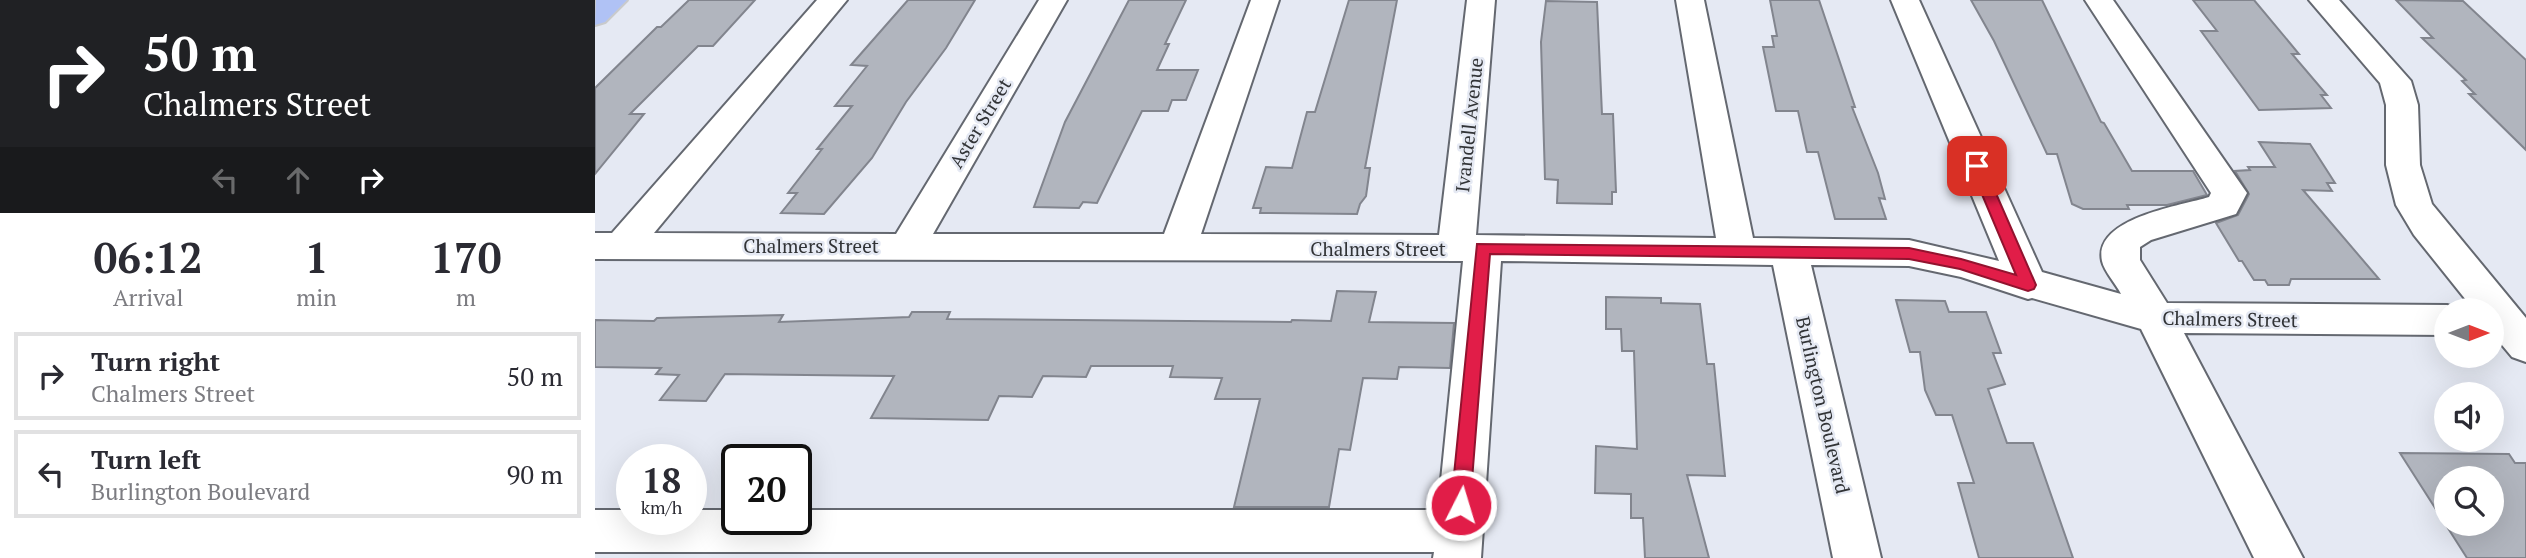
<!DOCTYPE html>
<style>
body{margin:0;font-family:"PT Serif",serif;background:#f7f7f7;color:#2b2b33;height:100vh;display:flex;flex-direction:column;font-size:26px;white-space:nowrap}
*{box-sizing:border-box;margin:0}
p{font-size:23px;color:#7c7c81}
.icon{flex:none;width:38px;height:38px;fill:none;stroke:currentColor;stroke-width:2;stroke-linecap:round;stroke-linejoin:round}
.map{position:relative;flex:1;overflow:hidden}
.sheet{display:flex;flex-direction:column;background:#fff;width:595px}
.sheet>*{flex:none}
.top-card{background:#202124;color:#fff;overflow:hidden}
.needle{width:46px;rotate:90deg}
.fabs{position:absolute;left:1839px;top:298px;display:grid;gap:14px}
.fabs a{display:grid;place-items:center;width:70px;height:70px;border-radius:50%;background:#fff;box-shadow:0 7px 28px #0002;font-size:35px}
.speed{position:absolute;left:21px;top:444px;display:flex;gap:14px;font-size:35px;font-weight:700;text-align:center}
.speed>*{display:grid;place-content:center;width:91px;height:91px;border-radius:50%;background:#fff;box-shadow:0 7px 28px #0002;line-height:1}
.speed small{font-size:18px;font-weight:400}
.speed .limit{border:4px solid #111;border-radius:10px;background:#fff;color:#111}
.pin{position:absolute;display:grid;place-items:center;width:60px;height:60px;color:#fff;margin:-30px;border-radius:14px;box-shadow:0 4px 10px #0006}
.me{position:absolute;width:77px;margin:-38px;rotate:5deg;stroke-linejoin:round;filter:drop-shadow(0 0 5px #0008)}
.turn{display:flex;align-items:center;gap:24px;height:147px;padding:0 28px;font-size:32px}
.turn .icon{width:91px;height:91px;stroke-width:2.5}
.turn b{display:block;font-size:49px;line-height:60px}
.lanes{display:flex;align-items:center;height:66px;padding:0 28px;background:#0003;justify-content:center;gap:35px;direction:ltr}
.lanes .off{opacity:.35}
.eta{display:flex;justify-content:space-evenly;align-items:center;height:119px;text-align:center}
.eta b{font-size:42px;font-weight:700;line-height:49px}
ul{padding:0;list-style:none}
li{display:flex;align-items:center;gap:21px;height:88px;margin:0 14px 10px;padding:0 14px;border:4px solid #e1e1e2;border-radius:0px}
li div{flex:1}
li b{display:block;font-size:26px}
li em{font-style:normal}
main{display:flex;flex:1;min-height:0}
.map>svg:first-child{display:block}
.building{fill:#b1b5be;stroke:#82858e;stroke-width:2;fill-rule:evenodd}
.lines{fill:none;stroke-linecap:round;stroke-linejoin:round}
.minor-casing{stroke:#646870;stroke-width:4}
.major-casing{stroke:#c9cacb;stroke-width:4}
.minor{fill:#fff;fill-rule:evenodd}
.major{fill:#b0c2f5;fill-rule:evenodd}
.route{fill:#e11d48;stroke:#92132f;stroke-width:2}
.labels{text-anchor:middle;stroke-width:5;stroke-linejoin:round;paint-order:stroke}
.street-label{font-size:19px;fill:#313336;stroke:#e5e9f3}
</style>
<main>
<section class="sheet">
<div class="top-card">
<div class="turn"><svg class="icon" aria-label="right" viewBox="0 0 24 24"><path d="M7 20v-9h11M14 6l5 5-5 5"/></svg><div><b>50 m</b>Chalmers Street</div></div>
<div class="lanes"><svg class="icon off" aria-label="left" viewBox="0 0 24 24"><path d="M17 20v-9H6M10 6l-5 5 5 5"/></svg><svg class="icon off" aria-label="ahead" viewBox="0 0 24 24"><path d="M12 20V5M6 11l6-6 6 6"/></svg><svg class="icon" aria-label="right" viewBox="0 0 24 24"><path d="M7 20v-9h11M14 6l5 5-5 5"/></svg></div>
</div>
<div class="eta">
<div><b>06:12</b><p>Arrival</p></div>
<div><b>1</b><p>min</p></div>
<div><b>170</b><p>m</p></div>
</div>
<ul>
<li><svg class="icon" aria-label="right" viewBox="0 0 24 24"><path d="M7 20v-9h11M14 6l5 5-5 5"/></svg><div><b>Turn right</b><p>Chalmers Street</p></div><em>50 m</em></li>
<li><svg class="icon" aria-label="left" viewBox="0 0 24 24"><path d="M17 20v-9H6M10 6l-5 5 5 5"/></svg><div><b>Turn left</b><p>Burlington Boulevard</p></div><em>90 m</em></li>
</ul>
</section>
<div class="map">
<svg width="1931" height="558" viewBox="0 0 1931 558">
<rect width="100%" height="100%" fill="#e5e9f3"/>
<!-- building -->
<g class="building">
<path d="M94,0H160L118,46H103L35,114H49L0,174V88L62,27H66Z"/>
<path d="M313,0H380L351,48L311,102L277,158L229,214L186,213L202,193H193L227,149H222L257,106H240L272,66L256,65Z"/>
<path d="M534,0H591L570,44H574L562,70H603L591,100H577L573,111H547L502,203L488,202L484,208L439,207L470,122Z"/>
<path d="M754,0H802L770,168H775L771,196L765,204L762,214L665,213L666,208H658L671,167L697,168L712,112H720Z"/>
<path d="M1175,0H1224L1260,107H1257L1283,173L1290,199L1284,198L1291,219H1240L1223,152H1212L1203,111H1181L1168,47H1179L1177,36H1182Z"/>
<path d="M1376,0H1447L1506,122L1509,123L1537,171H1598L1612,195L1572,205H1532L1534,209H1488L1477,204L1462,154H1452L1399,41Z"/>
<path d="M1598,0H1659L1704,54H1697L1732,95H1726L1736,108L1664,110L1606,31H1622Z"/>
<path d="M1801,0L1868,1L1931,60V150L1874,94H1880L1867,81L1871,80L1827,38H1838Z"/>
<path d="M951,1L1002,2L1007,114H1018L1021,192H1017V204L962,203L963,180L950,179L946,42Z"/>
<path d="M1664,142L1715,144L1740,183H1732L1737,191L1708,190L1784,279H1696L1694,285H1673L1670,280H1659L1647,261H1644L1621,223L1643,215L1654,194L1640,171L1655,170L1653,167H1680Z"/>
<path d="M742,291L781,292L774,322L859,323L855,368L804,367L802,379L768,378L755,450L744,449L734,507H639L665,399H620L627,378L575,377L578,366H496L491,377L448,376L437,397L404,396L393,420L276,418L299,376L130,374L111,401L65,400L84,375L61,374L66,368L0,367V320L59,321L62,318L188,315L184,322L314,317L317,312H355L352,319L696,322L697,320L736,321Z"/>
<path d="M1011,297L1066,298V303L1105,304L1112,364H1119L1130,476L1092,475L1114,558H1050L1048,518H1036V494L1000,493L1001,446L1042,449L1039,351H1027L1026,329H1011Z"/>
<path d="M1301,300L1350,301L1354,312H1391L1406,353H1398L1410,384L1393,389L1412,443H1438L1478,558H1384L1363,483H1379L1357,415H1341L1330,390L1325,352H1315Z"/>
<path d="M1805,453L1914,454L1920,463H1931V558H1872ZM1852,478H1897V523H1852Z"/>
</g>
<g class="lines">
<!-- minor casing -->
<g class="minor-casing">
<g id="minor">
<path d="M222,0H252L59,233L301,234L444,0H472L338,234H569L656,0H684L606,234L844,235L872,0H900L881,235L1121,238L1081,0H1109L1158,238L1314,240L1404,261L1296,0H1324L1447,272L1526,294C1521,284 1509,271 1507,261C1498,218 1585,206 1614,197L1616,193L1490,0H1518L1652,193L1641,214L1556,240L1545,247V260L1572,303L1852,305L1866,310H1852V335L1589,333L1708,558H1659L1546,329L1437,298L1433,299L1366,277L1314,266L1216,265L1286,558H1238L1178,265L906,261L886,558H838L839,552H0V510H37V520H96V510H142V520H201V510H843L868,261L0,259V233H17Z"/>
<path d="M1714,0H1744L1816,81L1823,105L1825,165L1837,204L1931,318V362L1917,357L1897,333V310H1879L1819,235L1801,205L1791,165V105L1785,83Z"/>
</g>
</g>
<!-- major casing -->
<g class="major-casing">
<path id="major" d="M32,0L10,22L0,25L1,0Z"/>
</g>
<!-- minor -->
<use href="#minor" class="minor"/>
<!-- major -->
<use href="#major" class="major"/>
</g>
<!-- route -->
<path class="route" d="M1382,161L1389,166L1441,285L1439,289L1433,291L1365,269L1314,259L895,254L875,505L872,511L866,513L859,511L856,505L882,244L1314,248L1366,259L1421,275L1375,166Z"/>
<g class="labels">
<!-- street labels -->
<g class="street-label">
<text transform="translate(385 123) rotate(-59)" y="7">Aster Street</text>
<text transform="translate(874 125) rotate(-84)" y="7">Ivandell Avenue</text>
<text x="216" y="253">Chalmers Street</text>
<text x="783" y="256">Chalmers Street</text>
<text transform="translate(1635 319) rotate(1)" y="7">Chalmers Street</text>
<text transform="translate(1228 405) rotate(77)" y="7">Burlington Boulevard</text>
</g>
</g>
</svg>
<div class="fabs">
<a><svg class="needle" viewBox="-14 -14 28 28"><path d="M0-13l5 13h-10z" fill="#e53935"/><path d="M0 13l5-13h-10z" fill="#7c7c81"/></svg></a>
<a><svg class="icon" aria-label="sound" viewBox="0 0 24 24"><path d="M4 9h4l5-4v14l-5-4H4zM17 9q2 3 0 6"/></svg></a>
<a><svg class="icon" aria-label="search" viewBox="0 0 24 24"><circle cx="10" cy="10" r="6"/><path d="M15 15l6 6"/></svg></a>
</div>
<div class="speed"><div>18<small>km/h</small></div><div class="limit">20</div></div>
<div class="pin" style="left:1382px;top:166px;background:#d93025"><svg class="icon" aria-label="arrive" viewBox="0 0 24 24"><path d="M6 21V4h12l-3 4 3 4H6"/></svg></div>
<svg class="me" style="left:866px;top:505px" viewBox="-20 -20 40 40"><circle r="17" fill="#e11d48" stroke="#fff" stroke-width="3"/><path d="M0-11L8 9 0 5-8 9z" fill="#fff"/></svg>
</div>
</main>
